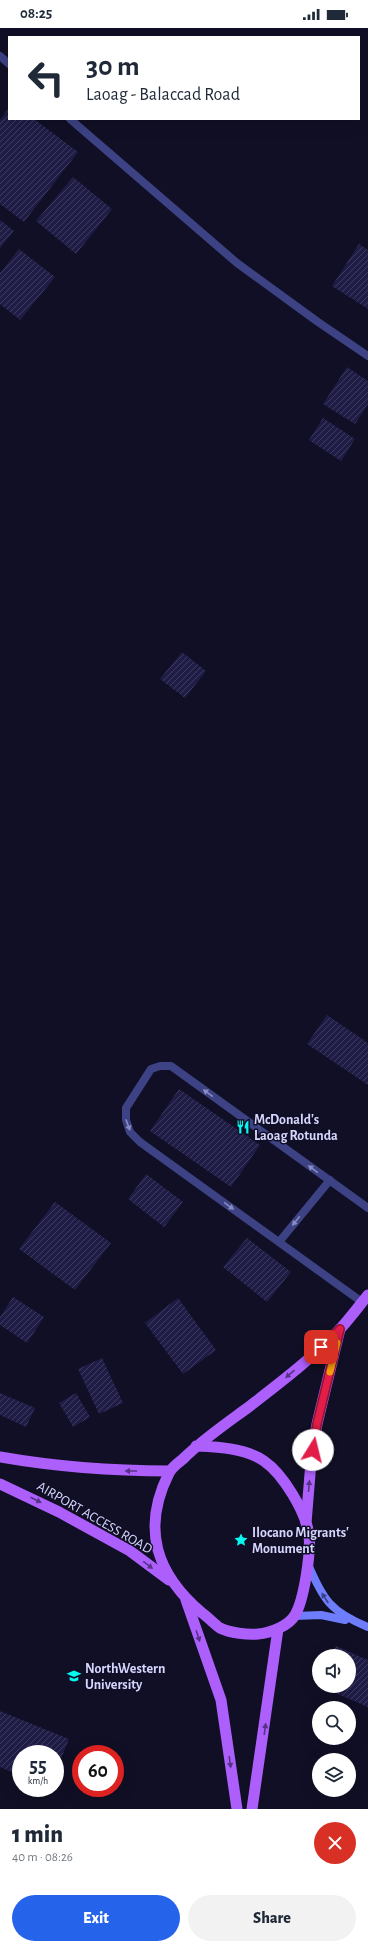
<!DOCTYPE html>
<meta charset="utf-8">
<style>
body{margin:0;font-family:"Alegreya Sans",sans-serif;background:#f2f2f3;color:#1f2937;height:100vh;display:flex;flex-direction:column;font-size:15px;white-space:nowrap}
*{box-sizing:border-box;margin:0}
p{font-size:13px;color:#747a83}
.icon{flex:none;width:22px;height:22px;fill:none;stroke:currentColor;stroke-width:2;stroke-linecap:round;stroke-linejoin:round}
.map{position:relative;height:1781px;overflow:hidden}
.panel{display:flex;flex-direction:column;background:#fff;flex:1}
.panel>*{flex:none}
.top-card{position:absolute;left:8px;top:8px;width:352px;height:84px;border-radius:0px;box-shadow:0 4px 16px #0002;background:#fff;color:#1f2937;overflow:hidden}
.controls{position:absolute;left:312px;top:1621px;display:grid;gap:8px}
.controls a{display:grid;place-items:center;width:44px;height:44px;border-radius:50%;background:#fff;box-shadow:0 4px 16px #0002;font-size:20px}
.speed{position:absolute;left:12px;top:1717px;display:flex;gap:8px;font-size:20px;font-weight:700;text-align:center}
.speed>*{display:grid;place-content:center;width:52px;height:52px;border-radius:50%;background:#fff;box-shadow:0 4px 16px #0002;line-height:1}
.speed small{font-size:10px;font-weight:400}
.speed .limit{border:6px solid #d22;background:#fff;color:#111}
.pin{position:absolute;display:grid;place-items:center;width:34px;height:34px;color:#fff;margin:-17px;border-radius:8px;box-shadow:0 2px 6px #0006}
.me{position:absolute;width:44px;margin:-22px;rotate:9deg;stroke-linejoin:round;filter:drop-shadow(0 0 3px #0008)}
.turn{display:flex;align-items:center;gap:14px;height:84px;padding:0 12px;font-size:18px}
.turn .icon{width:52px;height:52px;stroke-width:2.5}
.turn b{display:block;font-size:28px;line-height:34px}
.round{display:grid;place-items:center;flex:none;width:42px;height:42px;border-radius:21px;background:#f2f2f3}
.head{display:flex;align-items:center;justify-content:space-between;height:68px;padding:0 12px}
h1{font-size:24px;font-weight:800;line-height:30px}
.action{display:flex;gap:8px;margin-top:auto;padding:8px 12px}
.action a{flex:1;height:46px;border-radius:24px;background:#2563eb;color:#fff;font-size:16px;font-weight:800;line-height:46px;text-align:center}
.action a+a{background:#f2f2f3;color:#1f2937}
.status{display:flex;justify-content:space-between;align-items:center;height:28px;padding:0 20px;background:#fff;direction:ltr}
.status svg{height:11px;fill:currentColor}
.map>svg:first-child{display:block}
.building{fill:url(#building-hatch)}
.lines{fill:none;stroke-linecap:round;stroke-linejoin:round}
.service{stroke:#3c4283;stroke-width:8}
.minor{stroke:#3c4283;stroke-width:8}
.secondary{stroke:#6e7dfb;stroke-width:8}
.primary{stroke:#ac5ffb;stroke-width:11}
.oneway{fill:#888cc0}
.oneway2{fill:#563385}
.oneway3{fill:#3a4085}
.route-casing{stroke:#92132f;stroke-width:10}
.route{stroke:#e11d48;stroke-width:7}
.slow{stroke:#f59e0b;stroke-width:7}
.labels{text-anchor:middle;stroke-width:3;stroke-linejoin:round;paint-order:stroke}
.poi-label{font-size:14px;font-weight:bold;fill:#d5d5fe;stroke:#100f25;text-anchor:start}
.street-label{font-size:14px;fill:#d5d5fe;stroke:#100f25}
</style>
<div class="status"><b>08:25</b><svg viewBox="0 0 49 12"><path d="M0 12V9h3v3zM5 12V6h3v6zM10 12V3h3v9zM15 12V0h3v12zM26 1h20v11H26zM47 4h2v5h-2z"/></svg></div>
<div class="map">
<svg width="368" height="1781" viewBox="0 0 368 1781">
<defs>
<pattern id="building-hatch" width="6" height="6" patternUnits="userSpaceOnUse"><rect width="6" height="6" fill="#1f1c46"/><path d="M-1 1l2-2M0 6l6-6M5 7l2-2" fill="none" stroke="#3f3c62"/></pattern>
</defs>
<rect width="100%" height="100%" fill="#100f25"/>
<!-- building -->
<g class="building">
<path d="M9,80V91H34L78,124L24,194L0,176V92Z"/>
<path d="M73,149L112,181L76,226L36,193Z"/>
<path d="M0,192L14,203L0,220Z"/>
<path d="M359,216L368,222V281L332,258Z"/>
<path d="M19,221L55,249L20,292L0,276V245Z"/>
<path d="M347,339L368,353V376L355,396L323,376Z"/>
<path d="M323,390L355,411L341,433L309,412Z"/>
<path d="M182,624L206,643L185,670L160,651Z"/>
<path d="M327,987L368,1015V1057L307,1016Z"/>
<path d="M179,1061L260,1117L231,1159L150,1103Z"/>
<path d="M146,1146L183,1174L164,1199L128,1171Z"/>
<path d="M55,1174L111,1215L75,1262L19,1221Z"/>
<path d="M247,1210L291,1244L267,1274L223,1239Z"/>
<path d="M13,1269L44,1289L27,1315L0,1297V1289Z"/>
<path d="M178,1270L216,1322L183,1346L145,1295Z"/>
<path d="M102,1330L123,1375L99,1386L78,1341Z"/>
<path d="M0,1365L35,1380L26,1399L0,1387Z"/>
<path d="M76,1365L90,1389L73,1399L59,1375Z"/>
<path d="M336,1618L368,1632V1679L319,1658H349V1628H331Z"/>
<path d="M0,1683L69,1711L55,1745V1726H21V1748L0,1739Z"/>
</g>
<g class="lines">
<!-- service -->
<g class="service">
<path d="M279,1214L330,1152"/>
<path d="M362,1274L140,1114L130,1104L126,1092V1080L151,1041L160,1038H171L368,1180"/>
</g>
<!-- minor -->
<g class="minor">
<path d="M0,28L9,36"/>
<path d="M70,91L237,235L318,294L368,328"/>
</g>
<!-- secondary -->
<g class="secondary">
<path d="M308,1536C323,1572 331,1584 368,1599"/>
<path d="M295,1588L321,1587L345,1592"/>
</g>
<!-- primary -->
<g class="primary">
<path d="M196,1418C218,1419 245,1420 264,1433C283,1446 306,1484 309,1507C311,1525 304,1572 295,1587C289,1598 270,1605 258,1606C248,1607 230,1605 220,1600C214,1596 208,1589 202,1585C156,1546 141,1501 169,1445C172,1439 178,1435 183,1431C203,1411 227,1395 250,1378C281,1354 314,1329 341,1300C350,1290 359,1278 368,1267"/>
<path d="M0,1429C57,1439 113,1443 170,1443"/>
<path d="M0,1456L59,1484L130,1523L169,1552"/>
<path d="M306,1495L311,1434L317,1396L340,1301"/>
<path d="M186,1572L221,1672L237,1781"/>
<path d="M252,1781L278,1601"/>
</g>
</g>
<!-- one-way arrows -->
<defs><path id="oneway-solid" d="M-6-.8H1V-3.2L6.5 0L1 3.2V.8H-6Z"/></defs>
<g class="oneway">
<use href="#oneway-solid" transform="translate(208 1065) rotate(-144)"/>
<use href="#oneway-solid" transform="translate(128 1097) rotate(70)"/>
<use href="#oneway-solid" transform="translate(313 1141) rotate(-144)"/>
<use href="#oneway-solid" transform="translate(229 1178) rotate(36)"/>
<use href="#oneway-solid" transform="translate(296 1193) rotate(129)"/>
</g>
<g class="oneway2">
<use href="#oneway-solid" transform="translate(290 1346) rotate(140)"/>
<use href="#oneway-solid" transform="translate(131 1443) rotate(180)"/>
<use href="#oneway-solid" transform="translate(309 1458) rotate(-85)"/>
<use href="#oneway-solid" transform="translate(36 1472) rotate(27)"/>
<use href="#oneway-solid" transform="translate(148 1537) rotate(37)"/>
<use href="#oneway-solid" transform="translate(198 1608) rotate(72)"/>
<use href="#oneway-solid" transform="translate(265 1701) rotate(-82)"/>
<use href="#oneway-solid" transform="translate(230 1734) rotate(82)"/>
</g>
<use class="oneway3" href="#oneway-solid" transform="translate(325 1570) rotate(-123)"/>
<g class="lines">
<!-- route casing -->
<g class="route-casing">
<path id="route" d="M313,1422L317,1396L340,1301L321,1319"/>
</g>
<!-- route -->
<use href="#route" class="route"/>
<!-- slow -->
<path class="slow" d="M330,1344L337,1315"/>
</g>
<!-- icons -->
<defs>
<g id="restaurant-bare" transform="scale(1.08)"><path d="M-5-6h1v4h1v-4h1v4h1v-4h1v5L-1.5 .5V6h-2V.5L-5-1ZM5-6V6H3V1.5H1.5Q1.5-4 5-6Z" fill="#06f8f1" stroke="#100f25" stroke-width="2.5" paint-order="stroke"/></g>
<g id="sight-bare" transform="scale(1.08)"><path d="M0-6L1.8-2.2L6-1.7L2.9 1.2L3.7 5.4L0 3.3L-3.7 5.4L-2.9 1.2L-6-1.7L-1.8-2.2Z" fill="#06f8f1" stroke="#100f25" stroke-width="2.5" paint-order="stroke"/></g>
<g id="university-bare" transform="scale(1.08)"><path d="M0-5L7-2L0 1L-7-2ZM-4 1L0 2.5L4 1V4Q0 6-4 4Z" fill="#06f8f1" stroke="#100f25" stroke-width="2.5" paint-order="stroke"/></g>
</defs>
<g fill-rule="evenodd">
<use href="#restaurant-bare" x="243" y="1099"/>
<use href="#sight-bare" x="241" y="1512"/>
<use href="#university-bare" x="74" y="1648"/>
</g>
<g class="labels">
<!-- poi labels -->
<g class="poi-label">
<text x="254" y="1096">McDonald's<tspan x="254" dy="16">Laoag Rotunda</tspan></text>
<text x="252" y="1509">Ilocano Migrants'<tspan x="252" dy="16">Monument</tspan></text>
<text x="85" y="1645">NorthWestern<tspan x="85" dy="16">University</tspan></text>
</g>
<!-- street labels -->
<g class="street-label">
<text transform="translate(95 1489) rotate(30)" y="5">AIRPORT ACCESS ROAD</text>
</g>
</g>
</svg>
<div class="controls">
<a><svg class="icon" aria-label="sound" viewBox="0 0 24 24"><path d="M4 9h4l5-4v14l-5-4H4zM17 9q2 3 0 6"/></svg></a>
<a><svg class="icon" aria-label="search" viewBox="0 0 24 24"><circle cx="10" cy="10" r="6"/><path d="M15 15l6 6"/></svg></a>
<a><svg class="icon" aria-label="layers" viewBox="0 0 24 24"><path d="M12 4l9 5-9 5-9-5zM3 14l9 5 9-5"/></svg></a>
</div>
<div class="speed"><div>55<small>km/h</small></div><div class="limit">60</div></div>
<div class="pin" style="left:321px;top:1319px;background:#d93025"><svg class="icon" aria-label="arrive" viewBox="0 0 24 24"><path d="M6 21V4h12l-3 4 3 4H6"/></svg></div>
<svg class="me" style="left:313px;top:1422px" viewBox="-20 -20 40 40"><circle r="19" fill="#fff"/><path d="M0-13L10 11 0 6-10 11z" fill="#e11d48"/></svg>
<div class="top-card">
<div class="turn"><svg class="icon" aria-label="left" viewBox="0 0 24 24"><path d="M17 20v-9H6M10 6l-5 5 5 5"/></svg><div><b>30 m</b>Laoag - Balaccad Road</div></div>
</div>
</div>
<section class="panel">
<div class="head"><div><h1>1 min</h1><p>40 m · 08:26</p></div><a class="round" style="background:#d93025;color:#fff"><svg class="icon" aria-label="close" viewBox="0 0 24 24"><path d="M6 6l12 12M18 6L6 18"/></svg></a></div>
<div class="action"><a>Exit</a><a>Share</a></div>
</section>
